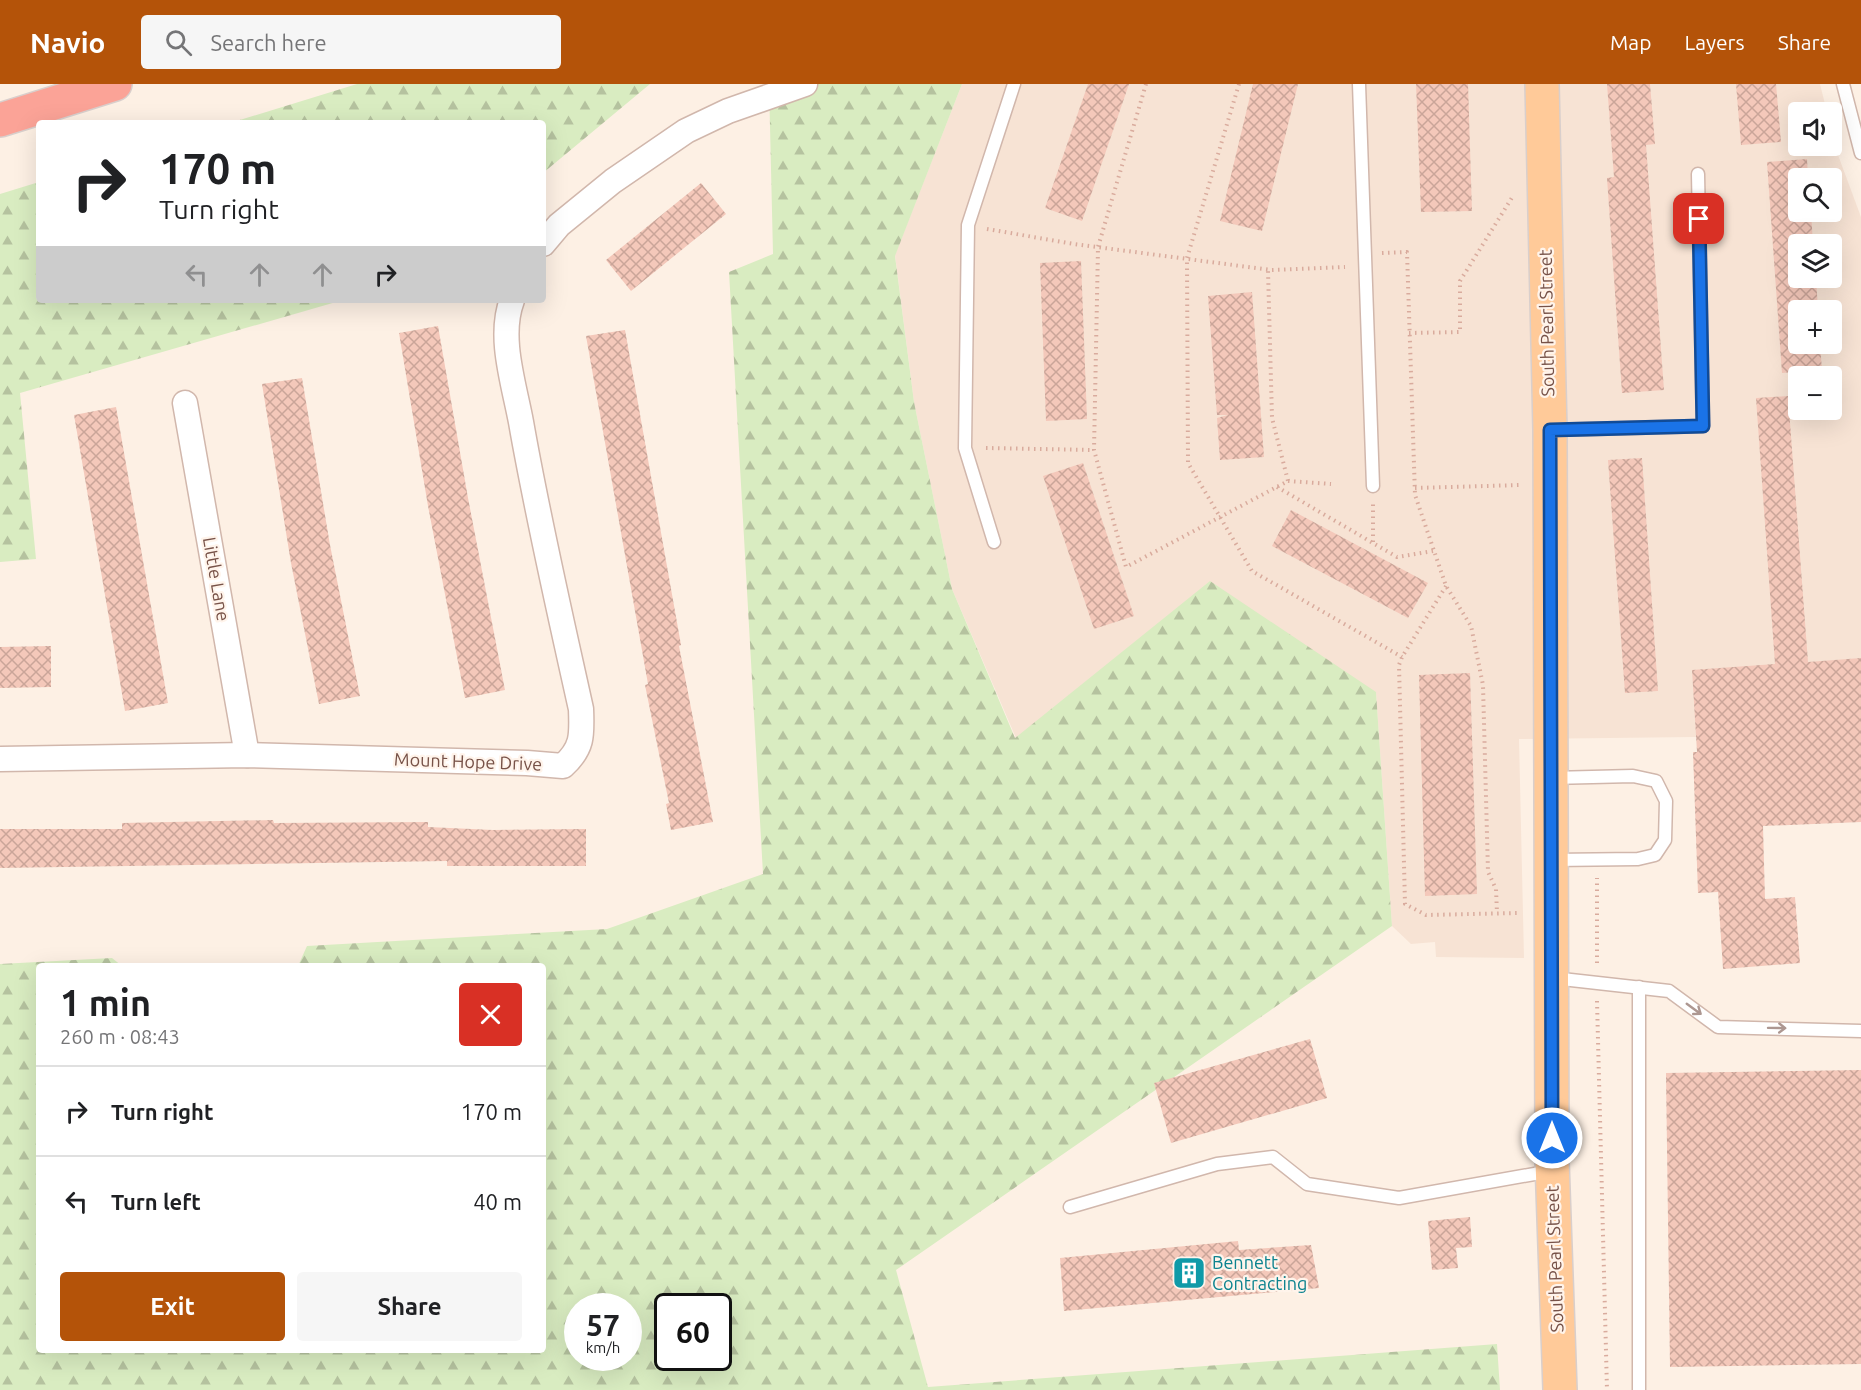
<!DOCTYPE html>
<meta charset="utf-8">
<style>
body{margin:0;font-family:Ubuntu,sans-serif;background:#f6f6f6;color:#202124;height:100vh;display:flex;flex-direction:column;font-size:22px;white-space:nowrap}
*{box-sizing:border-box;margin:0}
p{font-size:20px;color:#757577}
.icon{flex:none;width:33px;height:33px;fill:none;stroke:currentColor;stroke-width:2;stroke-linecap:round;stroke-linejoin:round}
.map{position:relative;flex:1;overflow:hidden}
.details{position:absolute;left:36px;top:879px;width:510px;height:390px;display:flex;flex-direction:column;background:#fff;border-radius:6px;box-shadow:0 6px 24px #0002}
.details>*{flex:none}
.top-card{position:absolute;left:36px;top:36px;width:510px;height:183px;border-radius:6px;box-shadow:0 6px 24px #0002;background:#fff;color:#202124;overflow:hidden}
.buttons{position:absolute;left:1788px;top:18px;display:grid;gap:12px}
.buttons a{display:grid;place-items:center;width:54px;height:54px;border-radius:6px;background:#fff;box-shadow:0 6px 24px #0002;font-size:30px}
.speed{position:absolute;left:564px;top:1209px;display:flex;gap:12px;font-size:30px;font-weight:700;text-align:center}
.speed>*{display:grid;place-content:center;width:78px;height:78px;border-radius:50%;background:#fff;box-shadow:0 6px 24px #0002;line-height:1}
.speed small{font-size:15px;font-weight:400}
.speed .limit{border:3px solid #111;border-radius:9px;background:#fff;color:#111}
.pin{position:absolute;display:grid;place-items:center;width:51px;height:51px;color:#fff;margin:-26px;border-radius:12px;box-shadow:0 3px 9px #0006}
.me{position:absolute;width:66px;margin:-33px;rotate:0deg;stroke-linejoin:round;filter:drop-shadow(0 0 4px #0008)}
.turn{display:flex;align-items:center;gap:21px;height:126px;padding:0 24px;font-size:27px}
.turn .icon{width:78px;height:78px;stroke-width:2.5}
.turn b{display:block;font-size:42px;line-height:51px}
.lanes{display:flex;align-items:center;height:57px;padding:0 24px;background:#0003;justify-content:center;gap:30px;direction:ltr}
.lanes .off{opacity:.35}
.round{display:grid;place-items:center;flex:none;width:63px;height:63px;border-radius:6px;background:#f6f6f6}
.headline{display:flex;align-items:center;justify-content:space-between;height:102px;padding:0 24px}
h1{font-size:36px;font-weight:700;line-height:45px}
.action{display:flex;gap:12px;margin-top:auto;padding:12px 24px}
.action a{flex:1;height:69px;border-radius:6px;background:#b45309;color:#fff;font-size:24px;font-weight:700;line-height:69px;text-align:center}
.action a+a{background:#f6f6f6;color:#202124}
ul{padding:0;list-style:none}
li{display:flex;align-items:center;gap:18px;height:90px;padding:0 24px;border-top:2px solid #e0e0e0}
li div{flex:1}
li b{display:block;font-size:22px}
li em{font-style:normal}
header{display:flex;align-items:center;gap:36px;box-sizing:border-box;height:84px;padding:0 30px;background:#b45309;color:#fff}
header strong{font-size:28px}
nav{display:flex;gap:33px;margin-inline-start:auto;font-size:21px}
.search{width:420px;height:54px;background:#f6f6f6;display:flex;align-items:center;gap:15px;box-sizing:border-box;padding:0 21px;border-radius:6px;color:#757577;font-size:22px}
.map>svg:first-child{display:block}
.residential{fill:#f7e3d4;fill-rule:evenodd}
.forest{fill:url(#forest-firs);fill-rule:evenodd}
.building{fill:url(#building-cross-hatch)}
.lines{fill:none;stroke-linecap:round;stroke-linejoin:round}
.lane-casing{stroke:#d1b7ac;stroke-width:15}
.street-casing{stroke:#d1b7ac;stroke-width:27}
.primary-casing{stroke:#d9cfcc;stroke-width:36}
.highway-casing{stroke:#d9cfcc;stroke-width:36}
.path{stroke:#d9ab9d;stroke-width:4;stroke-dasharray:1.5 4.5;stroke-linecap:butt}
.lane{stroke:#fff;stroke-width:12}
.street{stroke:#fff;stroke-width:24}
.primary{stroke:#ffca99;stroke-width:33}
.highway{stroke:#fba397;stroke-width:33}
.oneway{stroke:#ad9791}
.route-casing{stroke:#114b97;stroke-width:15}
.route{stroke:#1a73e8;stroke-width:10}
.labels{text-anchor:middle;stroke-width:4.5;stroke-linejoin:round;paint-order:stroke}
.street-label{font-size:18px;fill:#775248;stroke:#fff4eb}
.culture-label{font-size:18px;fill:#0d838f;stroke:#fff4eb;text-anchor:start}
</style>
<header>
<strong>Navio</strong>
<div class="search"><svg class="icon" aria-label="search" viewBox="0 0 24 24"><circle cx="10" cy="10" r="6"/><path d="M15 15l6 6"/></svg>Search here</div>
<nav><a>Map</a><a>Layers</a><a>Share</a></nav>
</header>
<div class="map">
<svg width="1861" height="1306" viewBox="0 0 1861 1306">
<defs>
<pattern id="forest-firs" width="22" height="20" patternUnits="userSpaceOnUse" patternTransform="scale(1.5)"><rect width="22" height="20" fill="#d9ecc1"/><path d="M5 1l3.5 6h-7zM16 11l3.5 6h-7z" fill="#b5c29f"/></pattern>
<pattern id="building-cross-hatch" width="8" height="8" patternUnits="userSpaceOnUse" patternTransform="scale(1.5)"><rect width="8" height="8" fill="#f4c8ba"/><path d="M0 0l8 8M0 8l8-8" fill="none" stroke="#caa599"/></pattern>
</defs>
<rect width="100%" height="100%" fill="#fdf0e4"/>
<!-- residential -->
<path class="residential" d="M962,0H1820L1827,28H1798V62H1832V44L1838,71L1861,133V651L1519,655L1524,874L1436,873L1435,858L1411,860L1392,842L1376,608L1016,654L952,505L914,318L895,171ZM1798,94H1832V128H1798ZM1798,160H1832V194H1798ZM1798,226H1832V260H1798ZM1798,292H1832V326H1798Z"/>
<!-- forest -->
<g class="forest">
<path d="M357,0H650L543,89V39H230Z"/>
<path d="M769,0H962L895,172L914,318L952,505L1015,654L1210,497L1376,608L1392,842L896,1186L928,1303L1497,1260L1500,1306H0V880L112,874L122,882H39V1266H543V882H298L307,862L607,845L763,790L729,188L773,170ZM578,1222H628V1274H578ZM668,1222H718V1274H668Z"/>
<path d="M39,98V216H343L20,309L36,475L0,478V110Z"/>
</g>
<!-- building -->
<g class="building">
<path d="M1088,0H1129L1082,137L1045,124Z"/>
<path d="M1253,0H1298L1262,147L1220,137Z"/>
<path d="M1416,0H1468L1472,127L1421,128Z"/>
<path d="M1607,0H1650L1655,60L1646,61L1664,306L1622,309L1607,94L1614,93Z"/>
<path d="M1736,0H1776L1781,58L1741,61Z"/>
<path d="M1807,75L1808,94H1798V128H1811L1813,160H1798V194H1816L1818,226H1798V260H1820L1822,286L1782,289L1767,78Z"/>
<path d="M701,99L726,130L631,207L606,176Z"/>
<path d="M1081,177L1087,335L1046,337L1040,179Z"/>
<path d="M1252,208L1264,373L1220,376L1217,334L1228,331H1217L1208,212Z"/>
<path d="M438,242L468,414L505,606L465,614L428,422L399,249Z"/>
<path d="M625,246L681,561L679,562L713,738L671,746L666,720L669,719L645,601L648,600L586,252Z"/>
<path d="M302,294L330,461L360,612L319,620L291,479L262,300Z"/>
<path d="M1788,312L1808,578L1861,574V738L1763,742L1765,815L1795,813L1800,879L1723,885L1718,808L1698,809L1693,668H1697L1692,586L1775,580L1756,314Z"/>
<path d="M116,323L168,619L125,627L74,331Z"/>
<path d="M1642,374L1658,607L1625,609L1608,376Z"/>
<path d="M1083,379L1134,532L1094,545L1043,392Z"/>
<path d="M1291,426L1428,499L1408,534L1272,462Z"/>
<path d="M51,562V603L0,604V563Z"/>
<path d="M1470,589L1477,810L1425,812L1419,591Z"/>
<path d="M273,736L274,739L428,738V743L493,746L586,745V782H447V777L0,784V745H122V739Z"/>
<path d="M1310,955L1327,1014L1171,1059L1154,999Z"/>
<path d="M1861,986V1280L1670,1283L1666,989Z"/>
<path d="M1470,1133L1472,1163L1456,1164L1458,1184L1432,1186L1428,1137Z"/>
<path d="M1238,1157L1239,1166L1311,1161L1319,1204L1064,1227L1060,1174Z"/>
</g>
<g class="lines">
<!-- lane casing -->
<g class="lane-casing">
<g id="lane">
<path d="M1359,0L1373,402"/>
<path d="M1843,0L1861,69"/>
<path d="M1551,346L1703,342L1698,90"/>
<path d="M994,458L965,364L968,141L1014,0"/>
<path d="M1551,694L1633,692L1656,697L1666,717L1665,756L1655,771L1638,775L1552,776"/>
<path d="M1553,894L1669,907L1718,943L1861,947"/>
<path d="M1070,1123L1217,1080L1273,1073L1307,1100L1399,1114L1551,1087"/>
<path d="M1639,1306V903"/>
</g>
</g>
<!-- street casing -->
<g class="street-casing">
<g id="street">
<path d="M543,160L559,141L613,97L686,47L728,27L805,0"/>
<path d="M185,319L247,671"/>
<path d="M0,675L247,671L527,679L563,682C583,664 582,651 581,625C560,530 538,435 521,338C514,300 498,253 512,216"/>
</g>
</g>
<!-- primary casing -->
<g class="primary-casing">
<path id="primary" d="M1542,0L1550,346L1552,1077L1560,1306"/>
</g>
<!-- highway casing -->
<g class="highway-casing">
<path id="highway" d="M0,36L115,0"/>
</g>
<!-- path -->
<g class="path">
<path d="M1146,0L1098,163L1094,366L1126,483L1288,397L1272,334L1268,186"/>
<path d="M1239,0L1187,174L1188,379L1252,487L1402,573"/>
<path d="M987,145L1074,160L1271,186L1345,183"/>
<path d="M1382,169L1407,168L1415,411L1446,502L1471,542L1483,601L1488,788L1496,805L1497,829"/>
<path d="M1409,249L1460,248V197L1513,112"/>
<path d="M986,364L1094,366"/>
<path d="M1288,397L1331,400"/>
<path d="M1277,403L1397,473L1433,467"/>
<path d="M1415,404L1521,401"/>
<path d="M1373,458V420"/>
<path d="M1446,502L1402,573L1399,581L1405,820L1426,831L1520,829"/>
<path d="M1597,879V794"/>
<path d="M1597,917L1607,1306"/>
</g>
<!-- lane -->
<use href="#lane" class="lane"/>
<!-- street -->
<use href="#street" class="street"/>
<!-- primary -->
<use href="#primary" class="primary"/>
<!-- highway -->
<use href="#highway" class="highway"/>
</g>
<!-- one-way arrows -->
<defs><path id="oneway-shaft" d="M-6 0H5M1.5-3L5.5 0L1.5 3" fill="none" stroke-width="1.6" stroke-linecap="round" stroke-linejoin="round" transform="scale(1.5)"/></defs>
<g class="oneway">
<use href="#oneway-shaft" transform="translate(1694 925) rotate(36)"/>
<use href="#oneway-shaft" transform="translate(1777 944) rotate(1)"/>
</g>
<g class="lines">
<!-- route casing -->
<g class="route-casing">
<path id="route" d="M1552,1054L1550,346L1703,342L1699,135"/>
</g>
<!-- route -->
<use href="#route" class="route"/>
</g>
<!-- icons -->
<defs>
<g id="building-square" transform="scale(1.725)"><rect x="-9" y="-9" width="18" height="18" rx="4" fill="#0f9aa8" stroke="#fff4eb"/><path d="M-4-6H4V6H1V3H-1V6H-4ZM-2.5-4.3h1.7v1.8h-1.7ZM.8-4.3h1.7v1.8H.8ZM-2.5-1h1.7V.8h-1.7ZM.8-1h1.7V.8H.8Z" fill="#fff"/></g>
</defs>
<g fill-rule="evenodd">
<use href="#building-square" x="1189" y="1189"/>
</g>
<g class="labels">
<!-- street labels -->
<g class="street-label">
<text transform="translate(1547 239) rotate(-91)" y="6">South Pearl Street</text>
<text transform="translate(216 495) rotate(80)" y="6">Little Lane</text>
<text transform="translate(468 678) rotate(2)" y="6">Mount Hope Drive</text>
<text transform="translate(1555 1175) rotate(-92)" y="6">South Pearl Street</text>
</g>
<!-- culture labels -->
<g class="culture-label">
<text x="1212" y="1185">Bennett<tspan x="1212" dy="21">Contracting</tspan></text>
</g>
</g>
</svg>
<div class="buttons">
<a><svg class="icon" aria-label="sound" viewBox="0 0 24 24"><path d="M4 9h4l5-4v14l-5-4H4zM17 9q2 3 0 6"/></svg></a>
<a><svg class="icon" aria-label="search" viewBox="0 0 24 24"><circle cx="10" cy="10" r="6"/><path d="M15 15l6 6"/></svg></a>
<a><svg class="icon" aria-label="layers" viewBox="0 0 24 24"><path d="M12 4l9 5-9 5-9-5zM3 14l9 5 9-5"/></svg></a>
<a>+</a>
<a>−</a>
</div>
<div class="speed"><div>57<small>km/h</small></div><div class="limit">60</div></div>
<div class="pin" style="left:1699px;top:135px;background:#d93025"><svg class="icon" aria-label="arrive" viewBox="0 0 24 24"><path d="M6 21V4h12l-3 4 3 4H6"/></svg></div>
<svg class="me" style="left:1552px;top:1054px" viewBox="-20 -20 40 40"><circle r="17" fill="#1a73e8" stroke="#fff" stroke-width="3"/><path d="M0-11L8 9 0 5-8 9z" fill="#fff"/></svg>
<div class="top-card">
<div class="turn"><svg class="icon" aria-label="right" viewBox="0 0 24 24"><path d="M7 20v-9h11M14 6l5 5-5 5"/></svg><div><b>170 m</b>Turn right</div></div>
<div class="lanes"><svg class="icon off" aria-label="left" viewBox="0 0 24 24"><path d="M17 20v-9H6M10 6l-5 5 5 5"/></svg><svg class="icon off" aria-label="ahead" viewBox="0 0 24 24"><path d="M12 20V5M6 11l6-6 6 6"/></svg><svg class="icon off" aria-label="ahead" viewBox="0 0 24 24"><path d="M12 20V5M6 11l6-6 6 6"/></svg><svg class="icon" aria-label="right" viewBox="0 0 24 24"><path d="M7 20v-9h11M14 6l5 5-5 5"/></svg></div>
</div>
<section class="details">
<div class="headline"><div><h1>1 min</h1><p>260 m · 08:43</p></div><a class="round" style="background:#d93025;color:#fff"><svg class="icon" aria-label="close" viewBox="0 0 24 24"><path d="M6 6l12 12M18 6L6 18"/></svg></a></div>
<ul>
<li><svg class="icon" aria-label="right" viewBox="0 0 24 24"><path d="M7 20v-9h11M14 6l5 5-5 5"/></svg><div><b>Turn right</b></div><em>170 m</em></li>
<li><svg class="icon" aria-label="left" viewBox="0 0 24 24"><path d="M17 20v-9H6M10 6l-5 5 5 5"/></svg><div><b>Turn left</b></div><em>40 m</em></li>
</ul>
<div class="action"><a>Exit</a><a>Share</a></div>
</section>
</div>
